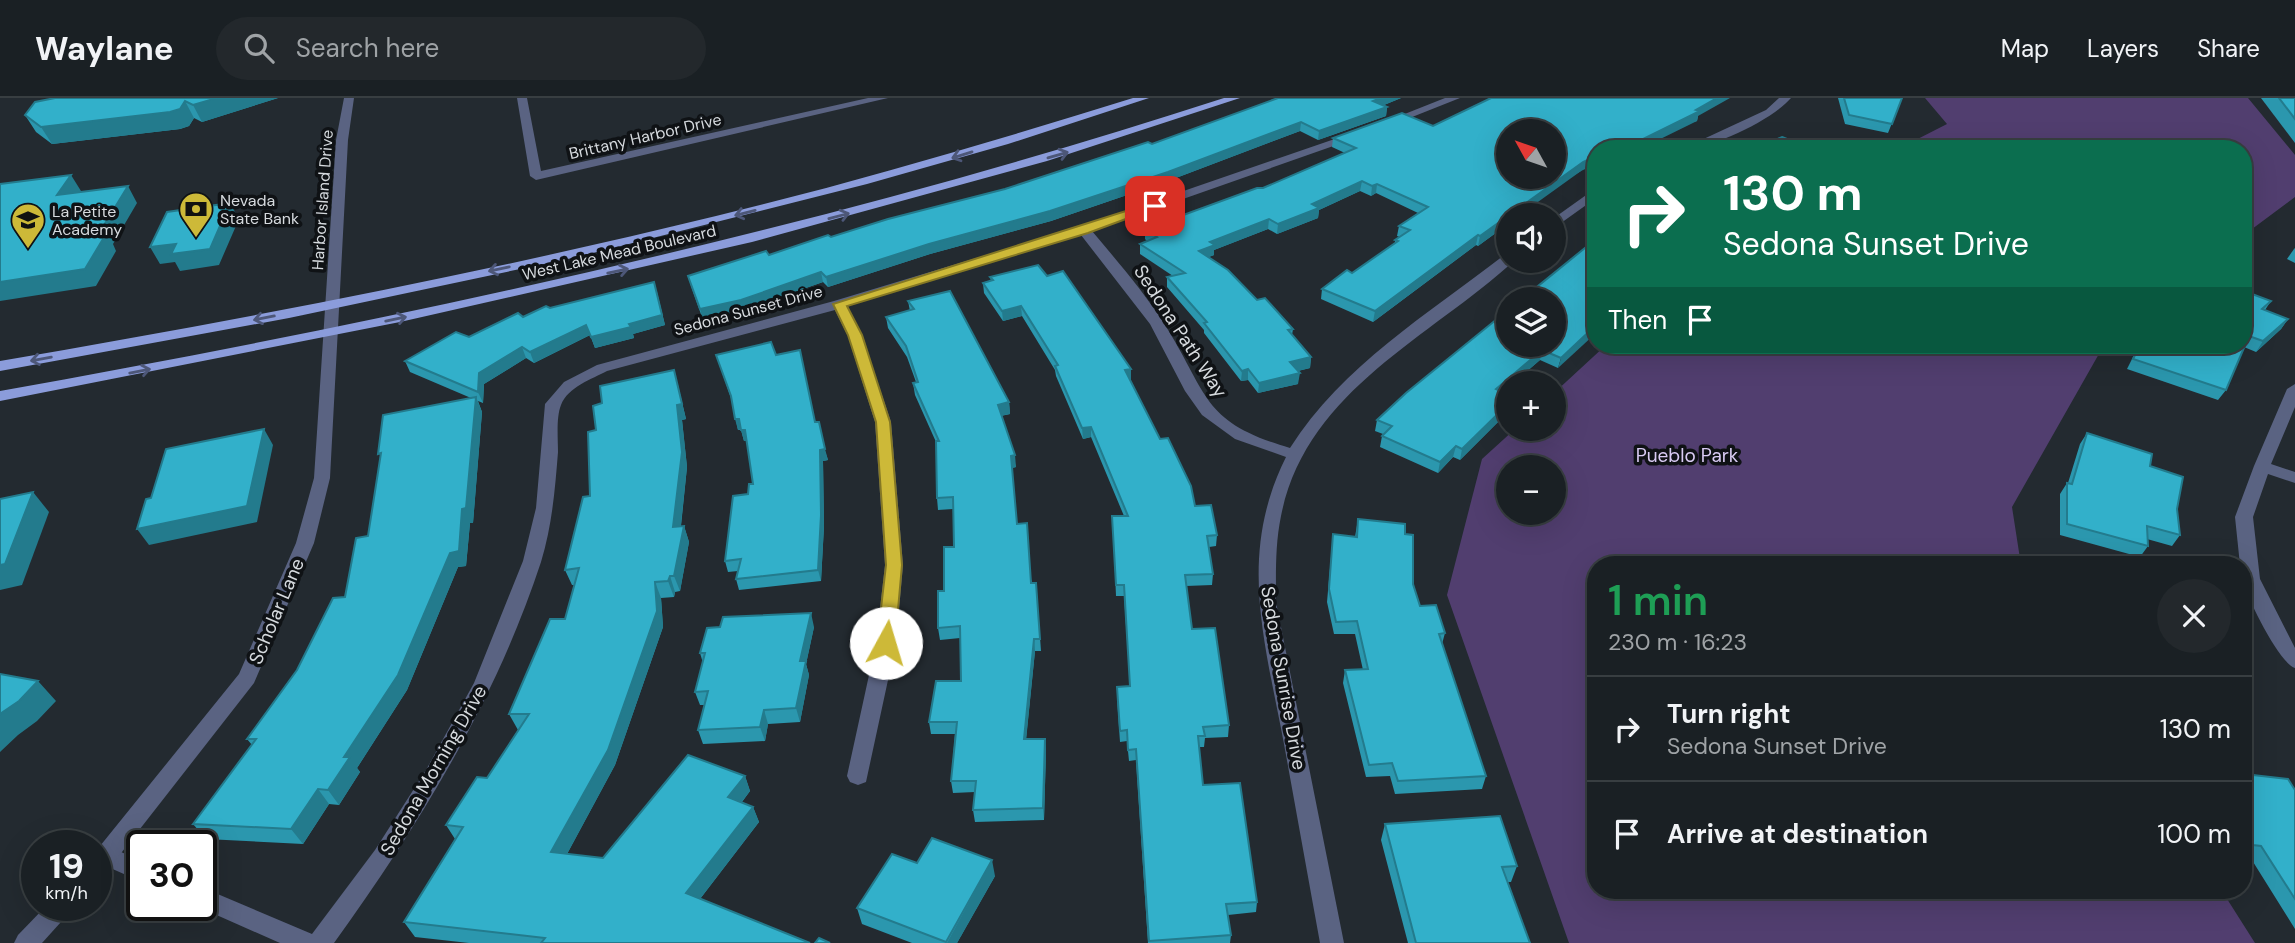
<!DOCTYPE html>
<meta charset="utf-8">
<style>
body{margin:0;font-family:"DM Sans",sans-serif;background:#23282c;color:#f1f3f6;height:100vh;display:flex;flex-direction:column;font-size:26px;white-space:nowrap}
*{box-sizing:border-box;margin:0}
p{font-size:23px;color:#9fa3a6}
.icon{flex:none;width:38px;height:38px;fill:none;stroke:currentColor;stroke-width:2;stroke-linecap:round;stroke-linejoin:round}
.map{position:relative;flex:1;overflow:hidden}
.side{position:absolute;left:1587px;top:458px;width:665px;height:343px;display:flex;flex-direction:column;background:#1a2024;border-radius:28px;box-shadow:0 7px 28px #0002,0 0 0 2px #383e41}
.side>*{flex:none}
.banner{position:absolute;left:1587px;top:42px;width:665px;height:214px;border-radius:28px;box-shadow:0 7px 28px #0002,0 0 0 2px #383e41;background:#0b6e4f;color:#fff;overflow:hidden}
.needle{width:46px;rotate:310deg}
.fabs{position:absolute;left:1496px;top:21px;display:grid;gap:14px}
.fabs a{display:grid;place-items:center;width:70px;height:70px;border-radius:50%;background:#1a2024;box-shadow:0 7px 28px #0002,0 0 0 2px #383e41;font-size:35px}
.speed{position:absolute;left:21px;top:732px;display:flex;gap:14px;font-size:35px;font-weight:700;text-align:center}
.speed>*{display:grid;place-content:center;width:91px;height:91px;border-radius:50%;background:#1a2024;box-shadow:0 7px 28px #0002,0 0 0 2px #383e41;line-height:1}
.speed small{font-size:18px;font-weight:400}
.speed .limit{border:4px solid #111;border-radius:10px;background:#fff;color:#111}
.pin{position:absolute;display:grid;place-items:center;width:60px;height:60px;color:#fff;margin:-30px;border-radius:14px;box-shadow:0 4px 10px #0006}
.me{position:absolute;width:77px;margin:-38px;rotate:6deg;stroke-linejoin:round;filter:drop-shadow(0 0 5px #0008)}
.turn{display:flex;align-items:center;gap:24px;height:147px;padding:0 21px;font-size:32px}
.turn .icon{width:91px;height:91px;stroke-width:2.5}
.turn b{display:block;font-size:49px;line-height:60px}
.then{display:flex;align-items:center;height:66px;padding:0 21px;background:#0003;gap:14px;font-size:26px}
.round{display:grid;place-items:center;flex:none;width:74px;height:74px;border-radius:37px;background:#23282c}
.headline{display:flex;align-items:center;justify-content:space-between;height:119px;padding:0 21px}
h1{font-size:42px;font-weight:600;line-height:52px;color:#1e9e55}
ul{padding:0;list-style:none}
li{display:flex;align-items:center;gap:21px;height:105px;padding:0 21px;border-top:2px solid #383e41}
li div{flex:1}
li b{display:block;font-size:26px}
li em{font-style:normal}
header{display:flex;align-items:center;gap:42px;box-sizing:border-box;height:98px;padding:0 35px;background:#1a2024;border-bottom:2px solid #383e41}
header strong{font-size:33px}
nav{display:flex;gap:38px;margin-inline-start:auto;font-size:24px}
.search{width:490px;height:63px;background:#23282c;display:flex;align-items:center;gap:18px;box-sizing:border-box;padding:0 24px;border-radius:38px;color:#9fa3a6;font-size:26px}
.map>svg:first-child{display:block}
.green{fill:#513e6f;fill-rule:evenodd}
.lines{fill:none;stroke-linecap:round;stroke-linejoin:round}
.minor{fill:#5a6382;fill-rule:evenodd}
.tertiary{fill:#5a6382;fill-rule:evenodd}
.primary{fill:#8b9cdb;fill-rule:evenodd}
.wall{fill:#2b97ae}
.shaded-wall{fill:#237b8d}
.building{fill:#32b0ca;stroke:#237b8d;stroke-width:2;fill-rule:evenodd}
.oneway{stroke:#4d5778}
.route{fill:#cdb938;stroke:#857824;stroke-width:2}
.labels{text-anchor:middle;stroke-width:7;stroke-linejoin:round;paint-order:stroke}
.far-street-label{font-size:16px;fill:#d6dade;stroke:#0f1215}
.far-poi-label{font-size:16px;fill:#d6dade;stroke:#0f1215;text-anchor:start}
.street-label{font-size:19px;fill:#d6dade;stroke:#0f1215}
.park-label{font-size:19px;fill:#d9cbf4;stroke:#0f1215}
</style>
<header>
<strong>Waylane</strong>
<div class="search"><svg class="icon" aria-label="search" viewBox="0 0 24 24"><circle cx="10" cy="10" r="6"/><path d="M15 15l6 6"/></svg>Search here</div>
<nav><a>Map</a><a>Layers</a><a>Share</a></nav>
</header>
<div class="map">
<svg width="2295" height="845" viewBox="0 0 2295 845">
<rect width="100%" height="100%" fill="#232a30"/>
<!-- green -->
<g class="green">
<path d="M1925,0H2248L2295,57V99L2244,137V51H1898L1947,26Z"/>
<path d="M1606,247H2104L2012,409L2021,467H1596V793H2222L2255,845H1569L1447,497L1482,361L1515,331H1554V295ZM1508,369H1554V415H1508Z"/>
</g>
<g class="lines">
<!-- minor -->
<g class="minor">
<path d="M517,0H527L541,73L868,0H888L536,82L530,78Z"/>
<path d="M1445,0H1460L1392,27L1382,25Z"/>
<path d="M1779,0H1791C1772,22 1712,51 1682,51L1766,12Z"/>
<path d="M1355,34L1361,37L1359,39L1092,133C1118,164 1144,194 1165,227C1209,297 1201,324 1290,350C1342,268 1428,216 1503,158L1508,157V163H1514C1428,241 1306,293 1281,418C1275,447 1276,475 1276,504L1344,845H1320C1308,779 1296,712 1284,646C1265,544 1237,457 1286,359L1235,341L1202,317L1185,293L1150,226L1081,137L847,208L862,238L891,324L903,467L896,545L866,684L858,687L850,684L847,678L876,545L885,467L875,324L848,238L835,212L607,273C592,281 568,289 561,307C556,319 558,341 558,354C555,392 552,428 541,464C495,604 419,727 334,845H280L194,807H201V789L312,836L375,752L426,672L474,585L523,463L536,410L545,306L564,284L597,267L834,203L1079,129Z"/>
<path d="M1596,90V100L1554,130V120Z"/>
<path d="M2295,286V309L2271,366L2295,374V385L2268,376L2253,419L2260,481L2295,550V570C2280,566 2247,501 2244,484C2242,479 2244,472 2244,467H2240L2235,419L2254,368L2287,291Z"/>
<path d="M107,748L142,763V784L99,765L96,759L99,751Z"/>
</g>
<!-- tertiary -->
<g class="tertiary">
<path d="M344,0H354L348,42L330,380L314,445L254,585L104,777L96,780V753L239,576L296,445L314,380L336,42Z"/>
<path d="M47,807H74L70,814L42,845H14L18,837Z"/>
</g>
<!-- primary -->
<g class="primary">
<path d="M1133,0H1149L1008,46L867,86L577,159L289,220L0,273V263C240,222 479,176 716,118C856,84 995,43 1133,0Z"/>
<path d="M1224,0H1240L1047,63L752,144L400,224L0,303V293C413,219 824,130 1224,0Z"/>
</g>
</g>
<!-- wall -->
<g class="wall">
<path d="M278,0L202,24L194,20L189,28L180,31L52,46L36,34L25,17L35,4Z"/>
<path d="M1278,0H1401L1384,7L1387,9L1386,18L1318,42L1300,33L1168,83L1051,123L930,156L828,189L823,184L743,212L703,222L691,188L688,178L769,157L1005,91L1152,46Z"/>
<path d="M1838,0H1902L1888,35L1845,26Z"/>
<path d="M2261,0H2295V45Z"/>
<path d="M1698,18L1697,23L1596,51L1581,73L1508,117V126L1478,148L1476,147L1373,224L1321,201L1322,191L1352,175L1395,145V142L1400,139L1397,138L1399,128L1418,115L1376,95L1371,98L1360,93L1319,112L1318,120L1277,136L1268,131L1214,152V157L1208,159L1257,202L1293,231L1292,237L1311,259L1310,270L1298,273V286L1258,295L1248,282L1241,283L1204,235V232L1167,189V179L1173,178L1140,156V146L1147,143L1145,141V131L1263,90L1345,55L1332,49L1333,40L1433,28Z"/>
<path d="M1596,141L1558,270L1540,262L1503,294L1508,297V314L1460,362L1453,359L1438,375L1380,349L1382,338L1383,336L1375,333L1377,322Z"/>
<path d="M2295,150V165L2287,161L2294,151Z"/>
<path d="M990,179L1131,271L1130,282L1195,408L1217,437L1216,448L1209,449L1213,476L1212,487L1186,488L1192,531L1229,627L1228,639L1205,640L1204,649H1199L1203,687L1257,804L1256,814L1228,817L1231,837L1230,845H1148L1136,662L1129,663L1127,643L1120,644L1117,600L1130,588L1124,498H1116L1113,429L1124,418L1091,339L1083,341L1056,278L1055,272L1022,218L1003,223L984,195L983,185L991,183Z"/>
<path d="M2244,193L2271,203L2265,212L2288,221L2281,231L2256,254L2244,249L2226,292L2218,302L2127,271L2139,247H2244Z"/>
<path d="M657,194L665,227L633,236L634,240L595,250L590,237L534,265L526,260L484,286L483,305L478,303L482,314L473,425H470L466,468L458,469L407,592L357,670L360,674L339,707L329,706L303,746L206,741L193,726L252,647L247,641L297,572L345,499L368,438L471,300L410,274L405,263L469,239L523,219L550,210Z"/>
<path d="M908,203L1009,304L1010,316L1001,318L1016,369L1012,370L1017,426L1032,485H1036L1041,553H1035L1026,641H1045L1046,653L1044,722L975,724L973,712L975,694L953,695L951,683L955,636H931L929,624L961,583L960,540L940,542L938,530L944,493L954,449L953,411L938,412L937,400L936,344L915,297L913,285L916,284L907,259L888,230L886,219L910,213Z"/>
<path d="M716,257H776L815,324L828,362L823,363L824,428L821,483L739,492L736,481L738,473L728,474L725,463L753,386L747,343H744L741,332H738L732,303Z"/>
<path d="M678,287L686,321L682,322L687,369L681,428H684L689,444L680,493L675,494L674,499L661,500L663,529L615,667L567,756L603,760L745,678L750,693L742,704L753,709L759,724L700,801L810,845H469L415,839L404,824L455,741L446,727L487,680L518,632L509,616L565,521L574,487H572L565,472L590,398L596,332Z"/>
<path d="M2087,335L2150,368L2177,411L2180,437L2172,448L2147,441L2148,448L2140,459L2060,437V396L2067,385H2068L2080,346Z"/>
<path d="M1358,421L1405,436L1413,486L1420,508L1445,535L1442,546L1486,678L1482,691L1395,696L1390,678L1366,679L1343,585L1345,572H1363L1355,536H1334L1327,504L1333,436L1355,439Z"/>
<path d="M814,529L806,566L809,577L800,624L768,626L765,643L703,646L698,632L705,607H700L695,594L703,565L700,555Z"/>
<path d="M2244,676L2295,692V831L2250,759L2244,758Z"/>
<path d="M1385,726L1517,768L1511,784H1508L1530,845H1408L1381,742Z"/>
<path d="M917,765L995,778L957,845H912L862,826L857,810Z"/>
</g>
<!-- shaded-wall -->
<g class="shaded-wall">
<path d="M217,0H278L202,24L193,7Z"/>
<path d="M1381,0H1401L1372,12L1373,3Z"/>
<path d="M1717,0H1730L1698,18L1697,23L1640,51H1623Z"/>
<path d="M185,3L194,20L189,28L180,31L52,46L41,29Z"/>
<path d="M1387,9L1386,18L1318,42L1319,33Z"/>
<path d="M1301,24L1300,33L1168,83L1051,123L930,156L828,189L826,179Z"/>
<path d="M1596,58V66L1581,73L1520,117H1509L1583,64Z"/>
<path d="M71,77L81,93L67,114L57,97Z"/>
<path d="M1362,83L1360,93L1319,112L1318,120L1277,136L1278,126L1312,106Z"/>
<path d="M1377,86L1376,95L1371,98L1372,88Z"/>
<path d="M128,88L137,105L113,146L116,153L96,188L0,203V184L98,137Z"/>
<path d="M230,105L239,121L219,167L180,173L175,164L160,166L150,149Z"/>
<path d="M1508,117V126L1478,148L1480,138Z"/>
<path d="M1269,121L1268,131L1214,152V157L1198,164L1199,153L1210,144Z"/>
<path d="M1478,137L1476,147L1373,224L1375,213Z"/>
<path d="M821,174L823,184L743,212L703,222L700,211Z"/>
<path d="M654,184L665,227L633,236L634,240L595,250L591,239L629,226Z"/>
<path d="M1021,208L1022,218L1003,223L1002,213Z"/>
<path d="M2288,221L2281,231L2256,254L2263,243Z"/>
<path d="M586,227L590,237L534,265L530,254Z"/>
<path d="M1596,227V235L1558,270L1561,260Z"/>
<path d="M522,249L526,260L484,286L483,305L478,294L479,275Z"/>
<path d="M1542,252L1540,262L1513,285H1508V290L1494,302L1496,291Z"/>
<path d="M1311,259L1310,270L1289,275L1290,264Z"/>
<path d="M1131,271V282L1126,283L1125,272Z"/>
<path d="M1248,271V282L1241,283L1242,273Z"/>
<path d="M674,272L686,321L682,322L687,369L679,445L673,429L677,307Z"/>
<path d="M1300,275L1298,286L1258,295L1259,285Z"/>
<path d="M476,299L482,314L473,425H470L466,468L458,469L407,592L357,670L360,674L339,707L328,692L344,659L450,455L462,411Z"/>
<path d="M1009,304L1010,316L999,318L998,307Z"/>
<path d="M1508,306V314L1460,362L1462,351Z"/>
<path d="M735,321H739L742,331L738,332Z"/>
<path d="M1091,329V339L1083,341L1082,330Z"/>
<path d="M264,331L273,347L257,424L149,447L137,431Z"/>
<path d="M741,332H745L748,343H744Z"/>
<path d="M1456,348L1453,359L1438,375L1440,364Z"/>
<path d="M825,351L828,362L823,363L824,428L821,483L818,472L820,352Z"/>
<path d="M1015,357L1016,369L1012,370L1011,358Z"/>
<path d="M33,394L49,414L22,487L0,492V467Z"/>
<path d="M684,428L689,444L680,493L674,478Z"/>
<path d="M670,478L675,494L674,499L668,483Z"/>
<path d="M655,484L661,500L663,529L615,667L560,769L551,754Z"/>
<path d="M811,515L814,529L806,566L809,577L800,624L796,610L800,563Z"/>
<path d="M1034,541L1035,553L1025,653L1024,641Z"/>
<path d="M38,583L56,603L37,623L18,637L0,654V616Z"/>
<path d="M764,612L768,626L765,643L760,629Z"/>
<path d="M1045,641L1046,653L1044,722L1043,710Z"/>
<path d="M745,678L750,693L734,714L728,699Z"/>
<path d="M318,691L329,706L303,746L291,731Z"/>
<path d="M753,709L759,724L693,810L686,795Z"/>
<path d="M992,762L995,778L957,845H947Z"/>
</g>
<!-- building -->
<g class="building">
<path d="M55,0H217L193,7L185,3L180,11L170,14L41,29L25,17L35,4Z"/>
<path d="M1278,0H1381L1373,3L1387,9L1319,33L1301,24L1168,74L1050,113L929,146L826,179L821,174L741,202L700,211L688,178L766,153L769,157L828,137L831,139L888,121L1005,91L1148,44L1152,46Z"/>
<path d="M1491,0H1717L1696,12L1700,13L1623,51H1596V58L1583,64L1480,138L1478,137L1375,213L1322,191L1347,172L1352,175L1398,143L1395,142L1410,132L1399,128L1428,109L1377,86L1372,88L1362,83L1312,106L1319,110L1278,126L1269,121L1210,144L1215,147L1199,153L1228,172L1257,202L1265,200L1293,231L1288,232L1311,259L1290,264L1300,275L1259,285L1248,271L1242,273L1204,225L1207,224L1167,179L1185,175L1140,146L1157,139L1145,131L1257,90H1263L1356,50L1333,40L1402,15L1433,28ZM1508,33H1554V79H1508Z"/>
<path d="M1844,0H1902L1892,26L1849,17Z"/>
<path d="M2279,0H2295V21Z"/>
<path d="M1782,39L1807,49L1810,43L1831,51H1756Z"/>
<path d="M71,77L57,97L128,88L98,137L106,136L85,171L0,184V86Z"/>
<path d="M230,105L210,151L171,156L176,146L150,149L167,114Z"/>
<path d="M1596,141V227L1561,260L1542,252L1496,291L1508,297V306L1462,351L1456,348L1440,364L1382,338L1392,328L1377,322L1406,295L1508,212V247H1554V201H1522Z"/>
<path d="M1038,167L1047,178L1063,173L1131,271L1125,272L1160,341L1168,340L1191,388L1195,408L1211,407L1217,437L1207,438L1213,476L1185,477L1192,531L1215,530L1229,627L1203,629L1205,638H1198L1203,687L1240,685L1257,804L1226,806L1231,837L1149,843L1136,651L1128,652L1127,632L1120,633L1117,589L1130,588L1124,487H1116L1112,418H1128L1091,329L1082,330L1055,268L1058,267L1021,208L1002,213L983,185L993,182L990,179Z"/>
<path d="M654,184L662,217L629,226L631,229L591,239L586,227L530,254L522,249L479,275L478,294L405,263L456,234L469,239L518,215L523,219L546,208L550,210Z"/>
<path d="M950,193L1009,304L998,307L1015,357L1011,358L1017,426L1027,425L1031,485H1036L1040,541H1034L1024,641H1045L1043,710L973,712L976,683H951L957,624H929L936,583H961L960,528L938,530V493H944V449H954L953,399L937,400L936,343H939L913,285L918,284L906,248L886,219L914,211L908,203Z"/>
<path d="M2244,193L2271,203L2262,211L2288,221L2263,243L2249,238L2226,292L2133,261L2140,247H2244Z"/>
<path d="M771,244L776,257L800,252L815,324H819L825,351L820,352L821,417L818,472L736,481L741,461L725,463L733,398L748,396L749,386H753L745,332H741L739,321H735L731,298L716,257Z"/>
<path d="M674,272L682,306L677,307L682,354L673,429L684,428L674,478H670L668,483L655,484L657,513L608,652L551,754L603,760L688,657L745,678L728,699L753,709L686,795L810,845H541L545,840L404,824L463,729L446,727L477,679L487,680L529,616H509L550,521H565L579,470L565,472L583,399L590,398L588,334L596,332L593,308L602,305L600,288Z"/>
<path d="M476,299L466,410L462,411L459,453L450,455L398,577L344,659H350L328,692L318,691L291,731L193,726L256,641H247L297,572L333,500L345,499L356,440L368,438L381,355L378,356L383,317Z"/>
<path d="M264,331L247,408L137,431L146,401L151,400L166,351Z"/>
<path d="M2087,335L2152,356L2150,368L2183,379L2177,411L2180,437L2147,428L2148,448L2067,426V385L2072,386Z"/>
<path d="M33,394L5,466L0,467V401Z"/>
<path d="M1358,421L1405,426V436L1413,437V486L1420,508L1436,507L1445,535L1439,536L1486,678L1398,683L1392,665L1369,667L1345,572L1368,571L1357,523L1336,524L1329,491L1333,436L1357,439Z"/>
<path d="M811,515L800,563H806L796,610L764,612L760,629L698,632L708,593L695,594L705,555H700L707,530L720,529L723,519Z"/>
<path d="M0,576L38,583L19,603L0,616Z"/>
<path d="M2244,676L2288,681L2295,692V801L2261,748L2253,747L2244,731Z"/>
<path d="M1500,718L1517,768L1502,769L1530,845H1416L1385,726Z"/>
<path d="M932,740L992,762L946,844L857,810L892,756L917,765Z"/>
<path d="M819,840L830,845H815Z"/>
</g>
<!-- one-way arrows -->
<defs><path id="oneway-shaft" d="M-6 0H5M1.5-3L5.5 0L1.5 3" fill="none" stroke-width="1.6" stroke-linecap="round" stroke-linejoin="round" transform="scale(1.75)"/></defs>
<g class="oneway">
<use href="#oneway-shaft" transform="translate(962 57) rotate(163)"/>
<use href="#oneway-shaft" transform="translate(1058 57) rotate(-16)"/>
<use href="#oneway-shaft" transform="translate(745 115) rotate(166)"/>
<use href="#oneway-shaft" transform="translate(839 118) rotate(-15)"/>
<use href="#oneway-shaft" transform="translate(499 171) rotate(168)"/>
<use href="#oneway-shaft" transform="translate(618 173) rotate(-12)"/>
<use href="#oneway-shaft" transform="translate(264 220) rotate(169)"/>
<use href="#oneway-shaft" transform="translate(396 221) rotate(-12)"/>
<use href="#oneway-shaft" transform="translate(41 261) rotate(170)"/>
<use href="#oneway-shaft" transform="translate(140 273) rotate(-11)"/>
</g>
<!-- route -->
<path class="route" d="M1151,105L1161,108L1088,135L847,208L862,237L890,324L902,467L895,545L892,550H880L877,545L886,467L876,324L848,237L833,206Z"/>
<!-- icons -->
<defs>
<g id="bank-pin" transform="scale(1.75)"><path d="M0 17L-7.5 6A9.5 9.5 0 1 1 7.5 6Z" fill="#cdb938" stroke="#0f1215"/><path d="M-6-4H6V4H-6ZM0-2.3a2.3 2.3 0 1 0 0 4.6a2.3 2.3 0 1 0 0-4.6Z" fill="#111"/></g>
<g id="school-pin" transform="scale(1.75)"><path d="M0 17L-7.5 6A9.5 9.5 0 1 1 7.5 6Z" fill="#cdb938" stroke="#0f1215"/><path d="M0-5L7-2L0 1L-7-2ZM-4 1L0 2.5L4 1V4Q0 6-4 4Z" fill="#111"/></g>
</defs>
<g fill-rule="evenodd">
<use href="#bank-pin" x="196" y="111"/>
<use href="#school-pin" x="28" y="122"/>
</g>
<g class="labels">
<!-- far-street labels -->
<g class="far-street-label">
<text transform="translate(645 38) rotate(-13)" y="6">Brittany Harbor Drive</text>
<text transform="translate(322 102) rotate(-86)" y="6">Harbor Island Drive</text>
<text transform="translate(619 154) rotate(-13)" y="6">West Lake Mead Boulevard</text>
<text transform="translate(748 212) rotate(-15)" y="6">Sedona Sunset Drive</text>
</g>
<!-- far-poi labels -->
<g class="far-poi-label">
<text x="220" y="108">Nevada<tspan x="220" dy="18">State Bank</tspan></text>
<text x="52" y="119">La Petite<tspan x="52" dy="18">Academy</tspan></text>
</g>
<!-- street labels -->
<g class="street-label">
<text transform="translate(1181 233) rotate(57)" y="7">Sedona Path Way</text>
<text transform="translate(276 513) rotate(-67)" y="7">Scholar Lane</text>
<text transform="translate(1284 580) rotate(80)" y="7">Sedona Sunrise Drive</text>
<text transform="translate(433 672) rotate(-60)" y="7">Sedona Morning Drive</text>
</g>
<!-- park labels -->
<g class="park-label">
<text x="1687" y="364">Pueblo Park</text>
</g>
</g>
</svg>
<div class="fabs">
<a><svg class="needle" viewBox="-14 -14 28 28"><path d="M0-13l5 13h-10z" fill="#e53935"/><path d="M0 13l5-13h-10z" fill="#9fa3a6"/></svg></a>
<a><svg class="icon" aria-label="sound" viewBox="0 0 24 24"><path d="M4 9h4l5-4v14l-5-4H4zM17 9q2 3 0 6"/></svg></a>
<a><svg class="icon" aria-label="layers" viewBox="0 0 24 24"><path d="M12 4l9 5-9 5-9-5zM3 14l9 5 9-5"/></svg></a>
<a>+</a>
<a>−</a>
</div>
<div class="speed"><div>19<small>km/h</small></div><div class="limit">30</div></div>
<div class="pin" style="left:1155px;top:108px;background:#d93025"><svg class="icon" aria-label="arrive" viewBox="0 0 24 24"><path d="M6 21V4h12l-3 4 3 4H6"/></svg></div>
<svg class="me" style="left:886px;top:545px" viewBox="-20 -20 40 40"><circle r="19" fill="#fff"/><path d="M0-13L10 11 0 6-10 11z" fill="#cdb938"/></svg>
<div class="banner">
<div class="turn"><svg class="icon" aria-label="right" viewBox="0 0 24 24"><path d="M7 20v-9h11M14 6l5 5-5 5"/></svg><div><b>130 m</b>Sedona Sunset Drive</div></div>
<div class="then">Then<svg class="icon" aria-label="arrive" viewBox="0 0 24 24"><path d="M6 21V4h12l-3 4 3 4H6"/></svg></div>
</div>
<section class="side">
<div class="headline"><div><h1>1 min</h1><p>230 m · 16:23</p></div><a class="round"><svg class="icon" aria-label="close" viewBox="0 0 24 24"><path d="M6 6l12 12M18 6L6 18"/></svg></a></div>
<ul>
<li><svg class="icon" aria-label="right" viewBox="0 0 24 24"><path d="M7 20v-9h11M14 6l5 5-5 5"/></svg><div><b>Turn right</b><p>Sedona Sunset Drive</p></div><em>130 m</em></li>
<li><svg class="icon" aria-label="arrive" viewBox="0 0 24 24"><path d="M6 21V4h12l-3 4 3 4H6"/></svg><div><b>Arrive at destination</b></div><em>100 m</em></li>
</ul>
</section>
</div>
